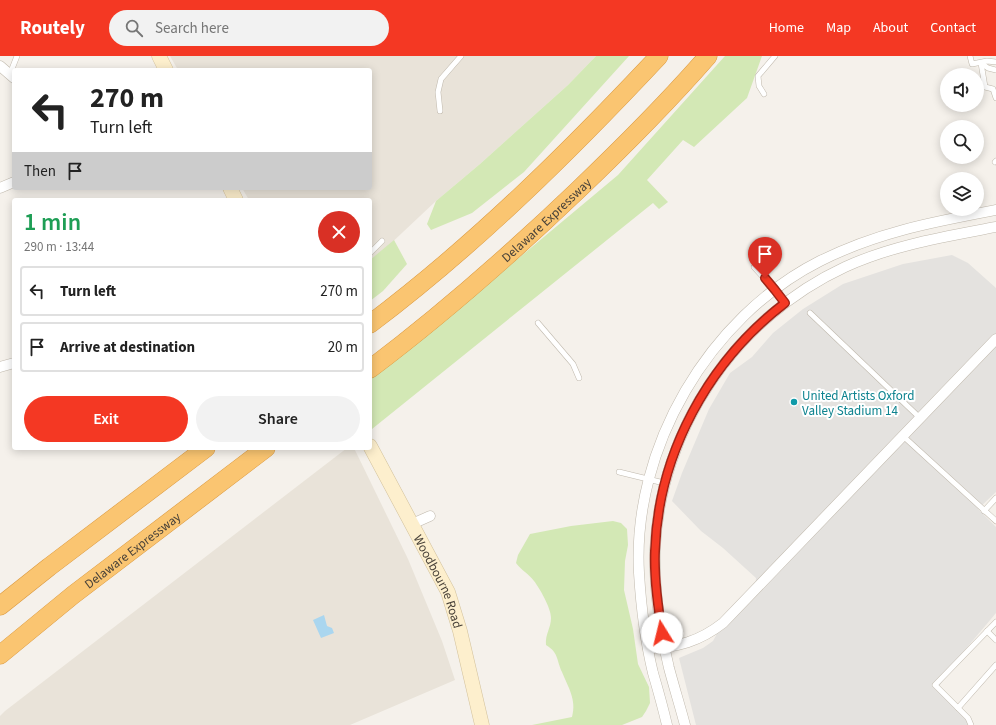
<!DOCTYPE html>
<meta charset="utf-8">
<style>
body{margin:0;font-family:"Source Sans 3",sans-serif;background:#f2f2f2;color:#222;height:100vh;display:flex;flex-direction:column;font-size:15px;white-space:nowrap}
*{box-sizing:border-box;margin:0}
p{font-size:13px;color:#767676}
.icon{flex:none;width:22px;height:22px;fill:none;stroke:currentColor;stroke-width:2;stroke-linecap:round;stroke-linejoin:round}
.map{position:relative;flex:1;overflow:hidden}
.sheet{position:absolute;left:12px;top:142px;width:360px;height:252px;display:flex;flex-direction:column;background:#fff;border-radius:4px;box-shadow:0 2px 10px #0003}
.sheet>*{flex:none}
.hud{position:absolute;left:12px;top:12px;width:360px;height:122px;border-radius:4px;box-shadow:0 2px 10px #0003;background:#fff;color:#222;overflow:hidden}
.tools{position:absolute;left:940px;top:12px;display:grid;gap:8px}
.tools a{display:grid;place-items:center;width:44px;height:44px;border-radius:50%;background:#fff;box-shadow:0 2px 10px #0003;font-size:20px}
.pin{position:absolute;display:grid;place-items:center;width:34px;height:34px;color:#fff;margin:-41px -17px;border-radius:50% 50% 50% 0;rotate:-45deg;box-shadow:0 0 4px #0007}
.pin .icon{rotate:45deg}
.me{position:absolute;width:44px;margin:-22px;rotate:351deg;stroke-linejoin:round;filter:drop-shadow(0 0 3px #0008)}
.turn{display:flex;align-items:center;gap:14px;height:84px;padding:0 12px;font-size:18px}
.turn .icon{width:52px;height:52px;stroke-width:2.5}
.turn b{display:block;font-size:28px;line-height:34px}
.then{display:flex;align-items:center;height:38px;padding:0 12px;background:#0003;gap:8px;font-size:15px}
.round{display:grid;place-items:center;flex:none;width:42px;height:42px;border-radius:21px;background:#f2f2f2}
.head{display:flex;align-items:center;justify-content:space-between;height:68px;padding:0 12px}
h1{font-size:24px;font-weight:600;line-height:30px;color:#1e9e55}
.action{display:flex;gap:8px;margin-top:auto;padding:8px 12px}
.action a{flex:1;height:46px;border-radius:24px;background:#f43823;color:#fff;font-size:16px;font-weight:600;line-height:46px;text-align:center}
.action a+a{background:#f2f2f2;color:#222}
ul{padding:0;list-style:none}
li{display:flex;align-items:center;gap:12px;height:50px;margin:0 8px 6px;padding:0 4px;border:2px solid #e0e0e0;border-radius:4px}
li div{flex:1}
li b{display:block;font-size:15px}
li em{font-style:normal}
header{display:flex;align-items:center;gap:24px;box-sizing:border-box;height:56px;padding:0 20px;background:#f43823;color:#fff}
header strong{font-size:19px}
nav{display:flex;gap:22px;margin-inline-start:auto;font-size:14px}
.search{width:280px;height:36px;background:#f2f2f2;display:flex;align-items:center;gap:10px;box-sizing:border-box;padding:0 14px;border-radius:22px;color:#767676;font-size:15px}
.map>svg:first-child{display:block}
.residential{fill:#e9e3d9}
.green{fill:#d3e8b5}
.parking{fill:#e4e2df}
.water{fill:#aad6ef}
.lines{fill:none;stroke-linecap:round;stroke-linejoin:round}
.service-casing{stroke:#c0b9ad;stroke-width:6}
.minor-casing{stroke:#c0b9ad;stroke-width:11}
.secondary-casing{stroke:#d3c29c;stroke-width:15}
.motorway-casing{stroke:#da9940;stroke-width:19}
.service{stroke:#fff;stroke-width:5}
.minor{stroke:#fff;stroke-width:10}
.secondary{stroke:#fdefcd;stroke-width:14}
.motorway{stroke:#fac571;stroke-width:18}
.route-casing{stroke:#9f2417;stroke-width:10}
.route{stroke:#f43823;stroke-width:7}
.culture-dot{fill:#0f9aa8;stroke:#fff;stroke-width:1.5}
.labels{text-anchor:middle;stroke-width:4;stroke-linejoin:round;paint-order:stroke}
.street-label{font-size:13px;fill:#494239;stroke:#fff}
.culture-label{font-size:13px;fill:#0d838f;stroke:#fff;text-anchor:start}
</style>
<header>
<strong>Routely</strong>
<div class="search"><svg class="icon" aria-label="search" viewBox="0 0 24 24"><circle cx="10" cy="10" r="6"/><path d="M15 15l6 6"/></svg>Search here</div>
<nav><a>Home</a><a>Map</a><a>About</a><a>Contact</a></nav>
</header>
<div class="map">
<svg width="996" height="669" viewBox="0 0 996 669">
<rect width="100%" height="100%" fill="#f5f1eb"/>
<!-- residential -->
<g class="residential">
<path d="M170,0H596L568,29L480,108L436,145L386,192L370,204V144H249L242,132H370V14H178Z"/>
<path d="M347,392H354L408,503L442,585L455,624L350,669H0V660L5,655Z"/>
</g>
<!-- green -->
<g class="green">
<path d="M596,0H629L524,116L472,157L431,174L427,168L436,145L480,108L568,29Z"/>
<path d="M725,0H762L747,42L694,91L683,84L647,124L668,146L659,153L653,147L372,373L370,369V322L447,262L618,119Z"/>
<path d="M394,184L407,208L383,235L370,245V204Z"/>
<path d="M613,465L621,467L627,473L628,489L625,505L624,534L633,573L638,608L649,631L650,647L646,655L642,661L622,669H532L572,661C577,644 568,631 562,616C556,603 559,597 546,589C545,578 551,572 551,562C551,552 540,533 534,525C529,518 521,514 516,507L518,499L530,478L571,470Z"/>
</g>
<!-- parking -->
<path class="parking" d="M952,199L968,207L996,232V436L978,453L996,471V557L959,601L938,632L969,664L968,669H696L679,602L703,592L713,585L719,574L755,537L756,522L723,492L701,475L672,445L682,417L709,353L730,317L752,301L773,277L803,253L843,228L903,208Z"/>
<!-- water -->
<path class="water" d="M324,559L327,570L332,572L334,577L321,582L313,564Z"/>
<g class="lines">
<!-- service casing -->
<g class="service-casing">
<g id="service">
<path d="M970,0L972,8L987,5L996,6"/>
<path d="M981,7L985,31L993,33L996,42"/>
<path d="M981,7L988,12L996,14"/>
<path d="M10,18L17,0"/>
<path d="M764,38L759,30L758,20L775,0"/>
<path d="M440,55L438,36L441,23L461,0"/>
<path d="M995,106L996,105"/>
<path d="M370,197L382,185"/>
<path d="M754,211L775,234L785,247"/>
<path d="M810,257L920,362"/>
<path d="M538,267L573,308L579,322"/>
<path d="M903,380L996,465"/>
<path d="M619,416L664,427"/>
<path d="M984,455L996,442"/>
<path d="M987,575L996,584"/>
<path d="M958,652L996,609"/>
<path d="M971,669L968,662L935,629L996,566"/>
</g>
</g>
<!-- minor casing -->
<g class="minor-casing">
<g id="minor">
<path d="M0,10L14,22"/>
<path d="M0,132L14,126"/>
<path d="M0,311L14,307"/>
<path d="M412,468L430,460"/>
<path d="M648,592C677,592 700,585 723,567L996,283"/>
<path d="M667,669C663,652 658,634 653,617C645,584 641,550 639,517C632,392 709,261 820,205C878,176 933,166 996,154"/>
<path d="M685,669C680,650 674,631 669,612C660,574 654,533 655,494C660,373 735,262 845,211C893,189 944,181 996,171"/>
</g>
</g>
<!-- secondary casing -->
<g class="secondary-casing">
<g id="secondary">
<path d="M159,0L166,14"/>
<path d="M230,132L236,144"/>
<path id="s1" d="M370,390L448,536L460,575L482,669"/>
</g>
</g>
<!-- motorway casing -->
<g class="motorway-casing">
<g id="motorway">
<path d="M370,268C475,189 569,96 659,0"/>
<path id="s2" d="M370,313C443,258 511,198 577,135C622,92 667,47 708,0"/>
<path d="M0,550L49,511L206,392"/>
<path id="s3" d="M0,599L73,539L266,392"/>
</g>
</g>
<!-- service -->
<use href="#service" class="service"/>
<!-- minor -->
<use href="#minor" class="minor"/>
<!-- secondary -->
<use href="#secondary" class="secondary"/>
<!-- motorway -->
<use href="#motorway" class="motorway"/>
</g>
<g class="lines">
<!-- route casing -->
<g class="route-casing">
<path id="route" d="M662,577C658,550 654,522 655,495C658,398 708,306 785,247L775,234L765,222"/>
</g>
<!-- route -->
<use href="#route" class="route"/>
</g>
<!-- markers -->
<circle class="culture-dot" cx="794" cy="346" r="4"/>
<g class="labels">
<!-- street labels -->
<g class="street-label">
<text dy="5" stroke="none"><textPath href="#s2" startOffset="231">Delaware Expressway</textPath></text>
<text dy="5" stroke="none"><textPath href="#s3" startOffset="169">Delaware Expressway</textPath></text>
<text dy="5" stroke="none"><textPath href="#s1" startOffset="152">Woodbourne Road</textPath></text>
</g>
<!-- culture labels -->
<g class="culture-label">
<text x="802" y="344">United Artists Oxford<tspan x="802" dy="15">Valley Stadium 14</tspan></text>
</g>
</g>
</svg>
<div class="tools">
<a><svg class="icon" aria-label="sound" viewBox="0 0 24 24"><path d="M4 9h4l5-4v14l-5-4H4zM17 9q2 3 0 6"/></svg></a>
<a><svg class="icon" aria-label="search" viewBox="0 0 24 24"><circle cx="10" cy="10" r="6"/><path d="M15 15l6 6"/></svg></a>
<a><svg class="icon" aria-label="layers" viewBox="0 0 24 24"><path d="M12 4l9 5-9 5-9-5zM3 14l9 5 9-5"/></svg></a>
</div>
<div class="pin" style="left:765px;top:222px;background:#d93025"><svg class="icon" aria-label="arrive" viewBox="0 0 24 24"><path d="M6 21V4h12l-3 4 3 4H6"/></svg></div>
<svg class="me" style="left:662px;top:577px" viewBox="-20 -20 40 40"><circle r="19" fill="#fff"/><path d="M0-13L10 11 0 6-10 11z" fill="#f43823"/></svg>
<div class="hud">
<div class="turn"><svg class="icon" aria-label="left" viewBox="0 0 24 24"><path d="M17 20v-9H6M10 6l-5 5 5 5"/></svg><div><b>270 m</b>Turn left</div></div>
<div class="then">Then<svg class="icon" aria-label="arrive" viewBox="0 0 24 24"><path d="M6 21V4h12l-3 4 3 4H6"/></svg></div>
</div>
<section class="sheet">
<div class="head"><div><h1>1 min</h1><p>290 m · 13:44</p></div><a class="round" style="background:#d93025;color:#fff"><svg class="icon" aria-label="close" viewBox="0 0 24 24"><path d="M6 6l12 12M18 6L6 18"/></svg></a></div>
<ul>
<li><svg class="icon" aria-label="left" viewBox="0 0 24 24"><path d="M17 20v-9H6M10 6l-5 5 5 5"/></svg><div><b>Turn left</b></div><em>270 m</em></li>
<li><svg class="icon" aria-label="arrive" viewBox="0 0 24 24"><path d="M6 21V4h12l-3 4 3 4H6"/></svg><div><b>Arrive at destination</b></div><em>20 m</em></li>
</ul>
<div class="action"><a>Exit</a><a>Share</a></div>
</section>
</div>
